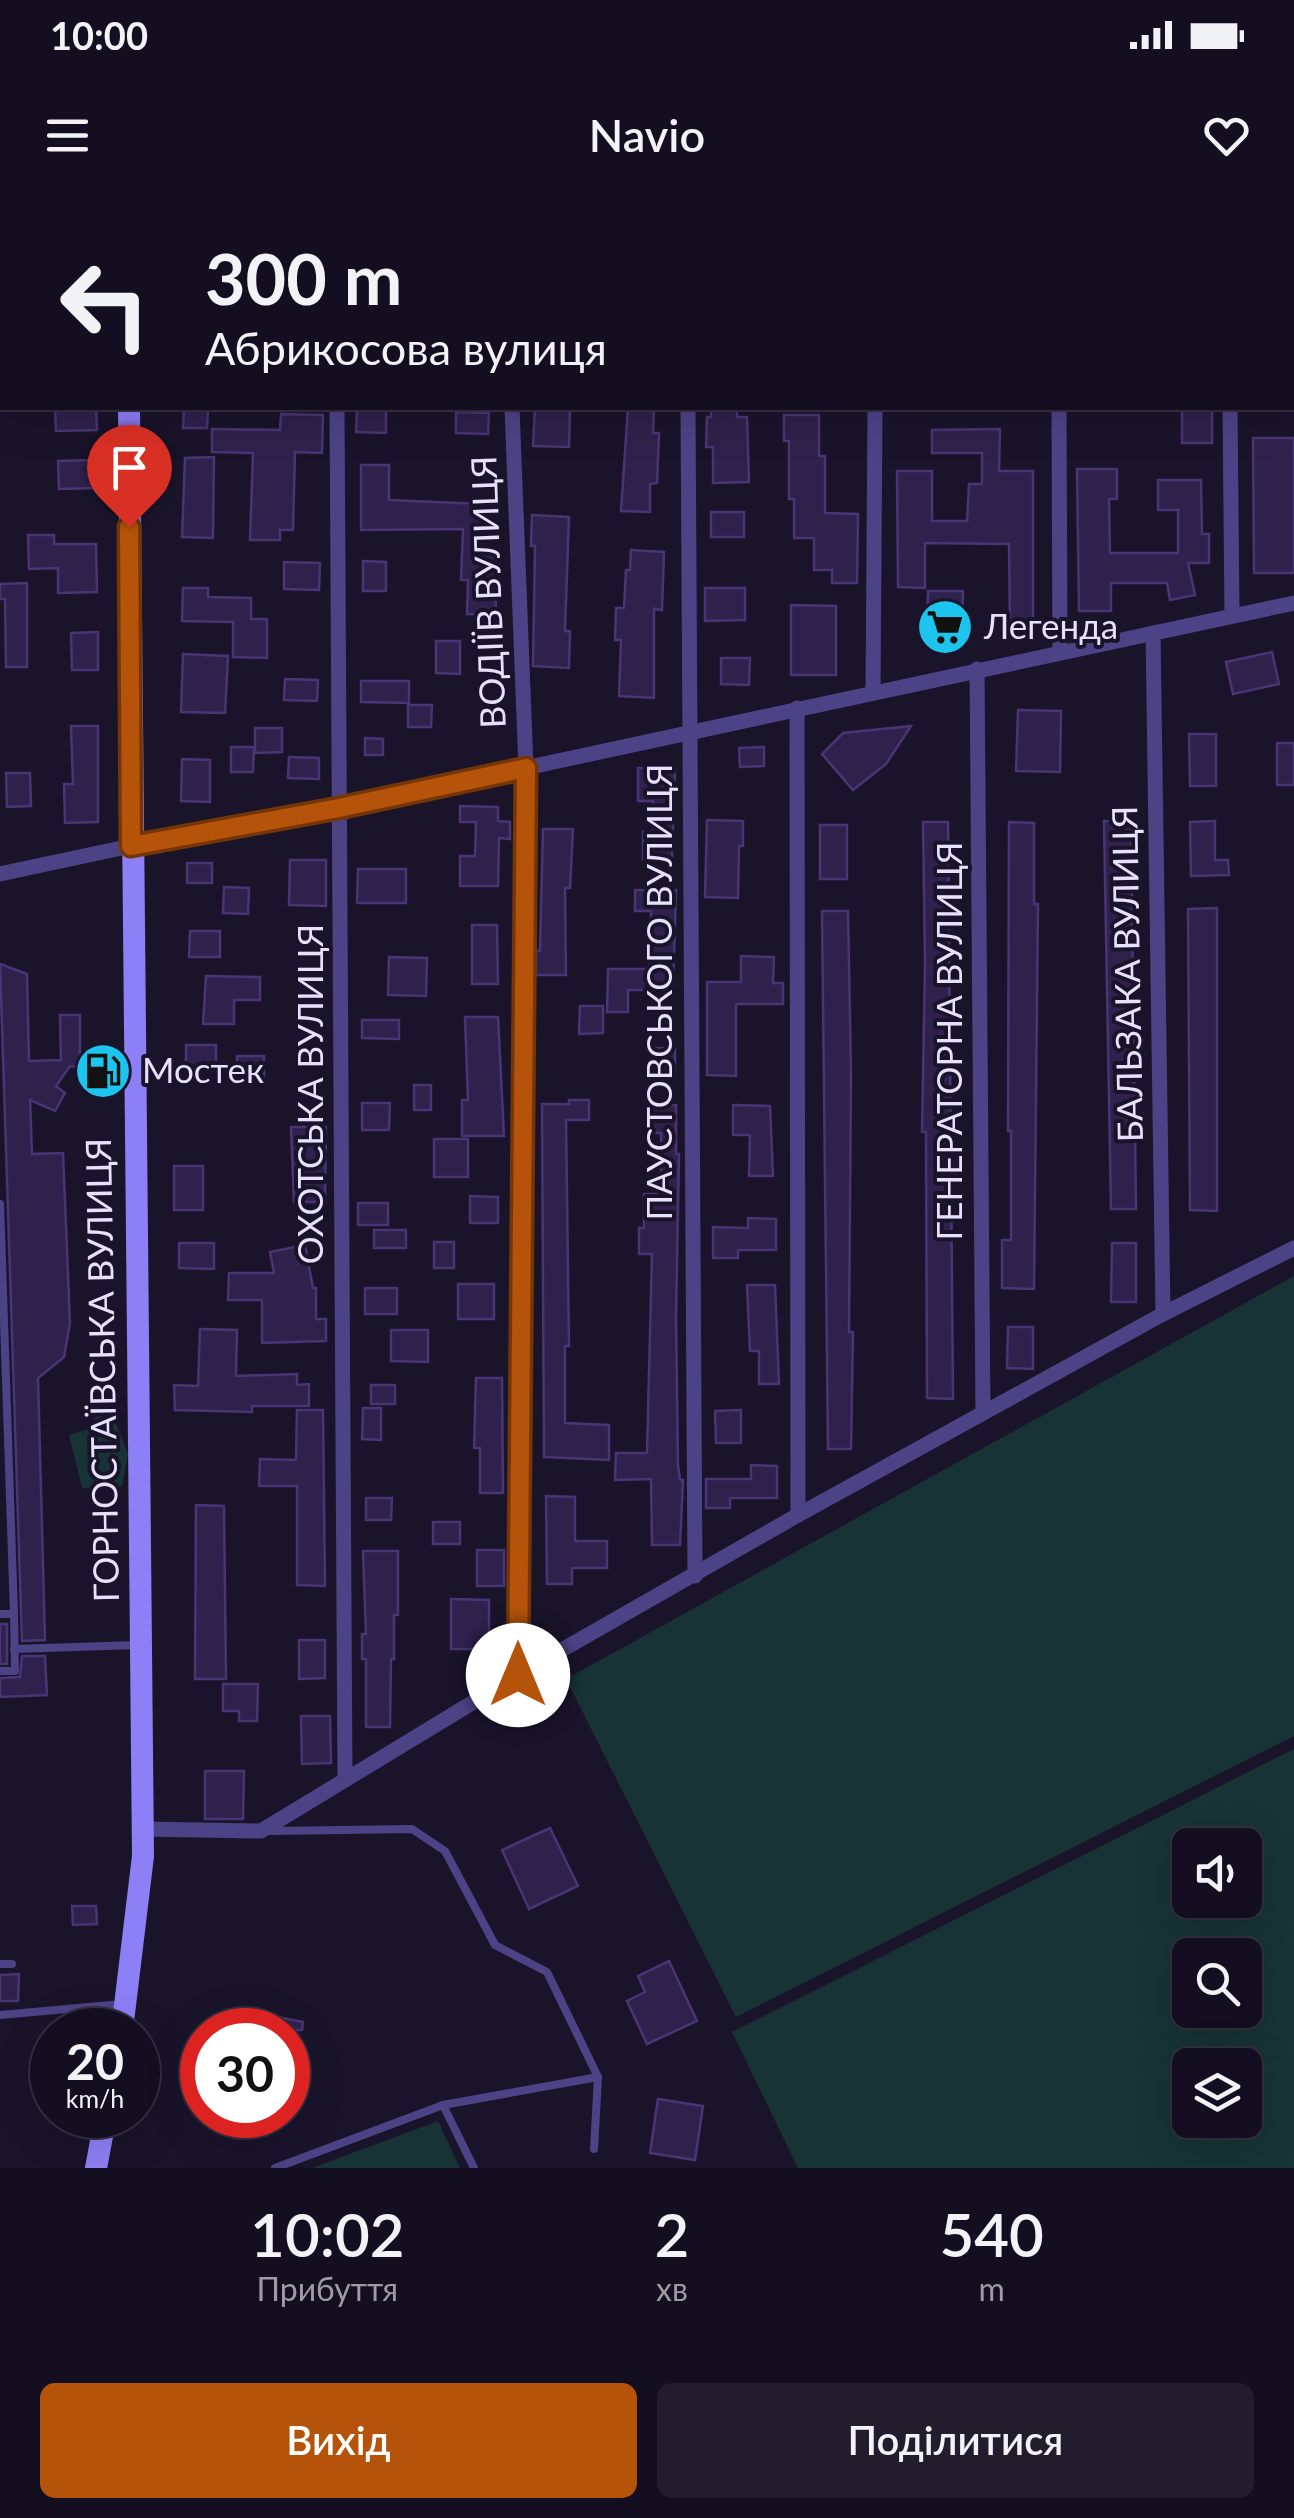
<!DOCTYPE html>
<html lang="uk">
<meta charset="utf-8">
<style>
body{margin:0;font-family:Lato,sans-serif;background:#211d2d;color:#f1f3f6;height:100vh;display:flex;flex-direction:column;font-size:38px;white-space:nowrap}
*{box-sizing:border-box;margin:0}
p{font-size:32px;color:#9d9ca5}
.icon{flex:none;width:55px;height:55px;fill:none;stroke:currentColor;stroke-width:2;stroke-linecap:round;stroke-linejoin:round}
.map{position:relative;height:1968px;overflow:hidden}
.side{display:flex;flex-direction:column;background:#140f20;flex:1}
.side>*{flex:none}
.guide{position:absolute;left:0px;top:0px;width:1295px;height:210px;box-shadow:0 10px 40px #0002,0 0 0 2px #332f3e;background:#140f20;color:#f1f3f6;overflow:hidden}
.fabs{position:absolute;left:1172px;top:1628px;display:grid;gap:20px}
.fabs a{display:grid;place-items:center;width:90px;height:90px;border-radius:15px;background:#140f20;box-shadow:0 10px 40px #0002,0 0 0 2px #332f3e;font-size:50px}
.speed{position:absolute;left:30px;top:1808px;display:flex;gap:20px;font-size:50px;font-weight:700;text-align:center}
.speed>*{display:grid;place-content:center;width:130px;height:130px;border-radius:50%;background:#140f20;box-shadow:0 10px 40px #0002,0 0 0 2px #332f3e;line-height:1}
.speed small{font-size:25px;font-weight:400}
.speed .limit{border:15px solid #d22;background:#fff;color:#111}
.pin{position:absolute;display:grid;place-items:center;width:85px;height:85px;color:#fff;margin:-102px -42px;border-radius:50% 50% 50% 0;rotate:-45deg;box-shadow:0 0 10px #0007}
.pin .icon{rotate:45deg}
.me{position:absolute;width:110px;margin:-55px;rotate:0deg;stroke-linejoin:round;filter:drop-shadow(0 0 8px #0008)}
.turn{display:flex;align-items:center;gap:35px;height:210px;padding:0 40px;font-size:45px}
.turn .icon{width:130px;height:130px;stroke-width:2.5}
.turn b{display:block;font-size:70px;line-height:85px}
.eta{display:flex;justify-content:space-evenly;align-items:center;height:170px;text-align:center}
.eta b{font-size:60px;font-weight:600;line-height:70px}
.button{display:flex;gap:20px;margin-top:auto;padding:20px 40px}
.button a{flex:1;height:115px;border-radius:15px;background:#b45309;color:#fff;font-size:40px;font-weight:600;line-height:115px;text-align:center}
.button a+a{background:#211d2d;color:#f1f3f6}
.status{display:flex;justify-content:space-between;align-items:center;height:70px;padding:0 50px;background:#140f20;direction:ltr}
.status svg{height:28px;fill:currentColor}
header{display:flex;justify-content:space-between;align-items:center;height:130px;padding:0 40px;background:#140f20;font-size:45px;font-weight:600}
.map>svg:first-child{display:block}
.green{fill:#173335;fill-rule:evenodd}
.building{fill:#2e214b;stroke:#483575;stroke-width:2.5}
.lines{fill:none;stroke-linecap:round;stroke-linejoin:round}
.service{stroke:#4c4386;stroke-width:8}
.minor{stroke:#4c4386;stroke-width:15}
.secondary{stroke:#8d7ff5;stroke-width:22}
.route-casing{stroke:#753606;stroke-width:25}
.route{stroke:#b45309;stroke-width:18}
.labels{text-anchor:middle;stroke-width:8;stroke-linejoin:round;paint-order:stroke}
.street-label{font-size:35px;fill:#e6e1fd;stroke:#1a142b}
.poi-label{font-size:35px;fill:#e6e1fd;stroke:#1a142b;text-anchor:start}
</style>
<div class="status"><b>10:00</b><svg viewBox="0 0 49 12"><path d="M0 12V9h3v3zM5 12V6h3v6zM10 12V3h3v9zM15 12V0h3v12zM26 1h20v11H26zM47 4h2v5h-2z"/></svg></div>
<header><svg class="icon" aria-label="menu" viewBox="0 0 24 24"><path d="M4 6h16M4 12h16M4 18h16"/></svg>Navio<svg class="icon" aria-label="heart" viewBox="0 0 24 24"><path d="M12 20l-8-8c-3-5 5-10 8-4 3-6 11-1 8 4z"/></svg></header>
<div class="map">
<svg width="1294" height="1968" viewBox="0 0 1294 1968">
<rect width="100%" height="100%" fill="#1a142b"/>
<!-- green -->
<g class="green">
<path d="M1294,1076V1536L736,1817L566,1479Z"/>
<path d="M111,1211L128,1254L122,1286L107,1290L82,1288L69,1235L89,1229L98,1212Z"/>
<path d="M1294,1549V1968H798L732,1832ZM1245,1645V1700H1190V1645ZM1190,1755H1245V1810H1190ZM1245,1865V1920H1190V1865Z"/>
<path d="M438,1921L460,1968H312Z"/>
</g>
<!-- building -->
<g class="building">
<path d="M55,208H96L97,230L56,231Z"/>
<path d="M535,208H570L569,247L533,246Z"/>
<path d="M628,208H654L653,233H659L657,283L650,284V312L621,311Z"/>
<path d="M711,208H737V217H747L749,282L713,283V247H706L707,217H711Z"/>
<rect x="1182" y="208" width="30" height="35"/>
<path d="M184,209H208L207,228H183Z"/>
<path d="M357,209L386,210V233L356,232Z"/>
<path d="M456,212L489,213L488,234L456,233Z"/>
<path d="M281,214L323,215L322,253L295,252L293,330H280V340H250L253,253L212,252V229L280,230Z"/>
<path d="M784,215H819V256H825V313L858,314L857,383H832V370H814V338H794V299H789V241H784Z"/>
<path d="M1000,229L999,271H1033V427H1010L1009,344L925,343V388L898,387L897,271H932V321H967L969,284H982V253H932V230Z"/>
<path d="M1253,238H1294V373H1254Z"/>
<path d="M214,257L213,338L182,337L185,258Z"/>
<path d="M96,260L97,288L59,289L58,261Z"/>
<path d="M361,265H389V300L482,304L481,354H495L496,415L467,414L468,380H461L463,329L361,330Z"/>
<path d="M1077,269H1117V299H1109L1110,353H1178V310H1158V280H1201L1202,334H1209V363H1188L1195,395L1170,400L1167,383H1111V411H1079Z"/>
<rect x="711" y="312" width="33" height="25"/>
<path d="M532,315L569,317L565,431H570L569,468L533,466L535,346H531Z"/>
<path d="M28,335H54V344H96L97,392L58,393V368L29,369Z"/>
<path d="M631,350L664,352L662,410L654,409V498L619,496L621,440H615L616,408H624L626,370H630Z"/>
<path d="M363,361L386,362V391H363Z"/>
<path d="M284,362L320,363L319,390L284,389Z"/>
<path d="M27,383V467H6L5,399H0V384Z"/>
<path d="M183,388H208V397L251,398V419H267V458L233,457V422L182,421Z"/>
<path d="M705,388H745V420L705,421Z"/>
<path d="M928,391H963L962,427L927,426Z"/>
<path d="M791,405L836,406V475H791Z"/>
<path d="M98,432V470H72L71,433Z"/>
<path d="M436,441H460V474L436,473Z"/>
<path d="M1272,452L1279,484L1233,494L1226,462Z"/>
<path d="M183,454L228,456L225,513L181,512Z"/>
<path d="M721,458H750L749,485L721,484Z"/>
<path d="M285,479L318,480L317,501L284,500Z"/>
<path d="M361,481H409V503L361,502Z"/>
<path d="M408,505H432L431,527H408Z"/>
<path d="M1018,510L1061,511L1060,572L1016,571Z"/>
<path d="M71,526H98V622L65,623L64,584H73Z"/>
<path d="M911,526L886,564L853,590L822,554L843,533Z"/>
<path d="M255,528H282V552L255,553Z"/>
<path d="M1189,534H1216V586H1190Z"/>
<path d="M365,538L383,539V555H365Z"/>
<rect x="1277" y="543" width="17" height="42"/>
<path d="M231,547H254L253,572H231Z"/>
<path d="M764,547V566L740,567L739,548Z"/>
<path d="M289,557L319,558V579L288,578Z"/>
<path d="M182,559L210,560V602L181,601Z"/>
<path d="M638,568H675L672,659H643V632H653V601H638Z"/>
<path d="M6,573H30L31,606L7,607Z"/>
<path d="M460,606L498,607V621L510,622V639L499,638L498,686H460V656H475L476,622H460Z"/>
<path d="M707,620L743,621V646H739L738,698L705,697Z"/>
<path d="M1104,621L1131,622L1136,1009H1111Z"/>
<path d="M1215,621V660H1228L1229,675L1191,676L1190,622Z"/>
<path d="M923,622H948L953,1199L927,1198L926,932H922L925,764Z"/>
<path d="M1009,622L1034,623V704H1038L1034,1089L1002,1088V1040H1011V931H1008Z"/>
<rect x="820" y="625" width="27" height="54"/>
<path d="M543,629H573L570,688H565L566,775H536V751H540Z"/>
<path d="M290,660H326V706L289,705Z"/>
<rect x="187" y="663" width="25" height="20"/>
<path d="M358,669H406V703H357Z"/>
<path d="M224,687L249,688L248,714L223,713Z"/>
<path d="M635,690H676L673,790H628V812H607L608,769H649L651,711H635Z"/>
<path d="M1217,708V1011L1190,1010L1188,709Z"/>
<path d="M822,711H848L851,874L849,1132H853L851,1249H828Z"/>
<path d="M472,725H497L498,784H472Z"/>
<path d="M190,731H220V757H189Z"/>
<path d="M741,756L774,757L773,783H783V804H736V876L707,875V782H741Z"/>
<path d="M389,757L427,758L426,796L388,795Z"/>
<path d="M0,764L27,774L29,861L61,860L60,815H80V867L70,866L56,886L65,893L55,911L30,900L32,954L63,953L70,1123L64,1157L38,1178L45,1440L22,1441Z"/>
<path d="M206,776L260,777V800H234V824H203Z"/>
<path d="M580,806H603V833L579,834Z"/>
<path d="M465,817H498L504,936H462V900H468Z"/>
<path d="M362,820H399V839L362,838Z"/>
<rect x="186" y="845" width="30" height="24"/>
<path d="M650,848H675V875L650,874Z"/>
<rect x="237" y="856" width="27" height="24"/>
<rect x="414" y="885" width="17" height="25"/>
<path d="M569,900H589V920H566L569,1146H565V1223L609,1225V1260L544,1257L542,904H569Z"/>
<path d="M362,903H390L389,930H362Z"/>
<path d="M649,905H676V954H679L676,1116L678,1265L680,1280H683L680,1345H652L651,1279L615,1280L616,1253H647L652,1054H639V1028H644V994H661V933H649Z"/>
<path d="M733,905L770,906L773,976H749L750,935H733Z"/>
<path d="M291,927H326L325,1002H294Z"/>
<rect x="434" y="939" width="34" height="38"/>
<rect x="174" y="966" width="29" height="44"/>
<path d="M470,996L498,997V1023H470Z"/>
<rect x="358" y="1003" width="30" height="22"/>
<path d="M748,1018L776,1019V1050H738V1058H713V1027L748,1028Z"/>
<rect x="374" y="1030" width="32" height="18"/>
<rect x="434" y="1042" width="20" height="26"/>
<path d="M179,1043H214V1069L179,1068Z"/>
<path d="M1112,1043H1136V1102H1111Z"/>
<path d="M305,1045L313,1088H316V1119H326V1141L262,1143V1100H228L229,1073H274L270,1052Z"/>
<rect x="458" y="1084" width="36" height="35"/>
<path d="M747,1085H775L779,1184H759V1151H750Z"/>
<rect x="365" y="1088" width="32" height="26"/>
<path d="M1008,1127H1033V1169L1007,1168Z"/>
<path d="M200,1129L237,1130L236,1176L297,1174V1185L309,1184V1206H252V1212L175,1210L174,1185L198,1186Z"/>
<path d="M391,1130H428V1162L391,1161Z"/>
<path d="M476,1178H502L503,1293H480V1248H474Z"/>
<rect x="371" y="1185" width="24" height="19"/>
<path d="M363,1208H381V1240L362,1239Z"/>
<path d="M297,1210H323L325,1386L297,1385V1286H259L260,1259L296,1260Z"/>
<path d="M741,1210V1243H716L715,1211Z"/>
<path d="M751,1265L777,1266V1298H730V1308H706V1279H751Z"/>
<path d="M546,1296L575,1297V1341H607V1368H572V1384H547Z"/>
<path d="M366,1298H392L391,1320H366Z"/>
<path d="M196,1305L224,1306L226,1479H195Z"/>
<rect x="433" y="1322" width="27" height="22"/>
<rect x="477" y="1350" width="27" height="36"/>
<path d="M363,1351H398V1415H394V1459H391L390,1527H366V1459H362V1434H366Z"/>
<path d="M451,1399L489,1400V1449H451Z"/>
<rect x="0" y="1424" width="7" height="40"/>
<path d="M299,1440H325V1478L299,1479Z"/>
<path d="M22,1456H45L47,1495L0,1497V1478L20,1477Z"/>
<path d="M223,1484H258L257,1521H239V1511H223Z"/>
<path d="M301,1516H330L331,1563L302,1564Z"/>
<path d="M205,1571H244L243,1619H205Z"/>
<path d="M550,1628L578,1686L529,1709L502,1650Z"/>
<path d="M72,1706H96L97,1724L73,1725Z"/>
<path d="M669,1761L697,1821L647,1844L627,1801L645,1792L638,1776Z"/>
<path d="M19,1774L18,1801H0V1775Z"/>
<path d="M248,1811L303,1822L302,1830H244Z"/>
<path d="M658,1899L703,1906L695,1960L650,1953Z"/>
</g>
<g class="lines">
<!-- service -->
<g class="service">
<path d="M0,1004L14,1414"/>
<path d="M0,1414H14L15,1471H0"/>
<path d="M14,1449L137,1445"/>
<path d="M271,1631L412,1629L445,1651L495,1745L547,1772L598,1877L594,1949"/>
<path d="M0,1764H12"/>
<path d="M0,1815L122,1804"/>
<path d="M443,1905L598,1877"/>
<path d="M275,1968L443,1905L474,1968"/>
</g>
<!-- minor -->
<g class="minor">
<path d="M337,0V2"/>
<path d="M504,0V2"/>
<path d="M1058,0V2"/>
<path d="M1228,0V2"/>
<path d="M215,2L221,0"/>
<path d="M688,2V0"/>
<path d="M877,2V0"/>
<path d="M0,95L2,94"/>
<path d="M337,208L345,1580"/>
<path d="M512,208L526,568L518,1475"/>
<path d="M688,208L695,1376"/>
<path d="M1059,208L1060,452"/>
<path d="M1230,208L1232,416"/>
<path d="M1153,433L1163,1114"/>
<path d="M977,469L983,1213"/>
<path d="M873,493L875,208"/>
<path d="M797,508L798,1315"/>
<path d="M0,674L131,646L339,608L1294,403"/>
<path d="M143,1629L261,1631L518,1475L798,1315L1163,1114L1294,1048"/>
</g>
<!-- secondary -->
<g class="secondary">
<path d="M127,0V2"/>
<path d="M122,1830L143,1656L129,208"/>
<path d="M96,1968L106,1915"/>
</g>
</g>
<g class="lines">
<!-- route casing -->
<g class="route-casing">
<path id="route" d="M129,327L131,646L339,608L526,568L518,1475"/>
</g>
<!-- route -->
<use href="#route" class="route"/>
</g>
<!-- icons -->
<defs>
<g id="supermarket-disc" transform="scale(2.875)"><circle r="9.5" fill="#1dc4ed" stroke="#1a142b"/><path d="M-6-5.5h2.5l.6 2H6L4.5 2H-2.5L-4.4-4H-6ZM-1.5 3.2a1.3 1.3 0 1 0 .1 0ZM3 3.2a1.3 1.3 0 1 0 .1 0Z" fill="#111"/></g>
<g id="fuel-disc" transform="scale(2.875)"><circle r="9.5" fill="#1dc4ed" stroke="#1a142b"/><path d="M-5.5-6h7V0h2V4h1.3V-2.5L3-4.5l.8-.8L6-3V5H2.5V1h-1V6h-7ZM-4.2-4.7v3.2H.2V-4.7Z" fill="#111"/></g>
</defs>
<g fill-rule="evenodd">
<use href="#supermarket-disc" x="945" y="427"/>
<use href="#fuel-disc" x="103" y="871"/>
</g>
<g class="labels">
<!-- street labels -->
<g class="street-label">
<text transform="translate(489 392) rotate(-92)" y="12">ВОДІЇВ ВУЛИЦЯ</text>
<text transform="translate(1128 774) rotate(-91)" y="12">БАЛЬЗАКА ВУЛИЦЯ</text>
<text transform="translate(660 792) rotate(-90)" y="12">ПАУСТОВСЬКОГО ВУЛИЦЯ</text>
<text transform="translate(950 841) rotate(-90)" y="12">ГЕНЕРАТОРНА ВУЛИЦЯ</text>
<text transform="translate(311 894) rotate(-90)" y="12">ОХОТСЬКА ВУЛИЦЯ</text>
<text transform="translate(103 1170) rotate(-91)" y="12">ГОРНОСТАЇВСЬКА ВУЛИЦЯ</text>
</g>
<!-- poi labels -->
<g class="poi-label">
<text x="984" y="439">Легенда</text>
<text x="142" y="883">Мостек</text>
</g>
</g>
</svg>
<div class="fabs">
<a><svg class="icon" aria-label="sound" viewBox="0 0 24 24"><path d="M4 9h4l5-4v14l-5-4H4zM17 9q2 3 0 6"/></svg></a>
<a><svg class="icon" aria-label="search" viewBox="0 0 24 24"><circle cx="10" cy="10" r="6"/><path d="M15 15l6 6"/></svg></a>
<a><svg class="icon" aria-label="layers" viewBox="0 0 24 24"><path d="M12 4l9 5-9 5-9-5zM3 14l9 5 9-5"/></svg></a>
</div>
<div class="speed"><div>20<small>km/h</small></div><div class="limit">30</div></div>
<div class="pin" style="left:129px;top:327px;background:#d93025"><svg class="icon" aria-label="arrive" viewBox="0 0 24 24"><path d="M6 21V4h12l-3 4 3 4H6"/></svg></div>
<svg class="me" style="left:518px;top:1475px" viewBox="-20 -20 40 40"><circle r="19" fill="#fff"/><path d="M0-13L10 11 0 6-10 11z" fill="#b45309"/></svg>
<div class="guide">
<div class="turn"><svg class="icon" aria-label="left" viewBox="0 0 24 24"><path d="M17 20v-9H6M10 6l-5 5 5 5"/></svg><div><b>300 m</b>Абрикосова вулиця</div></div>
</div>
</div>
<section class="side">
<div class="eta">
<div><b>10:02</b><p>Прибуття</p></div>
<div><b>2</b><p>хв</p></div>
<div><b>540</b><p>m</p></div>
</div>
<div class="button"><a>Вихід</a><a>Поділитися</a></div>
</section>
